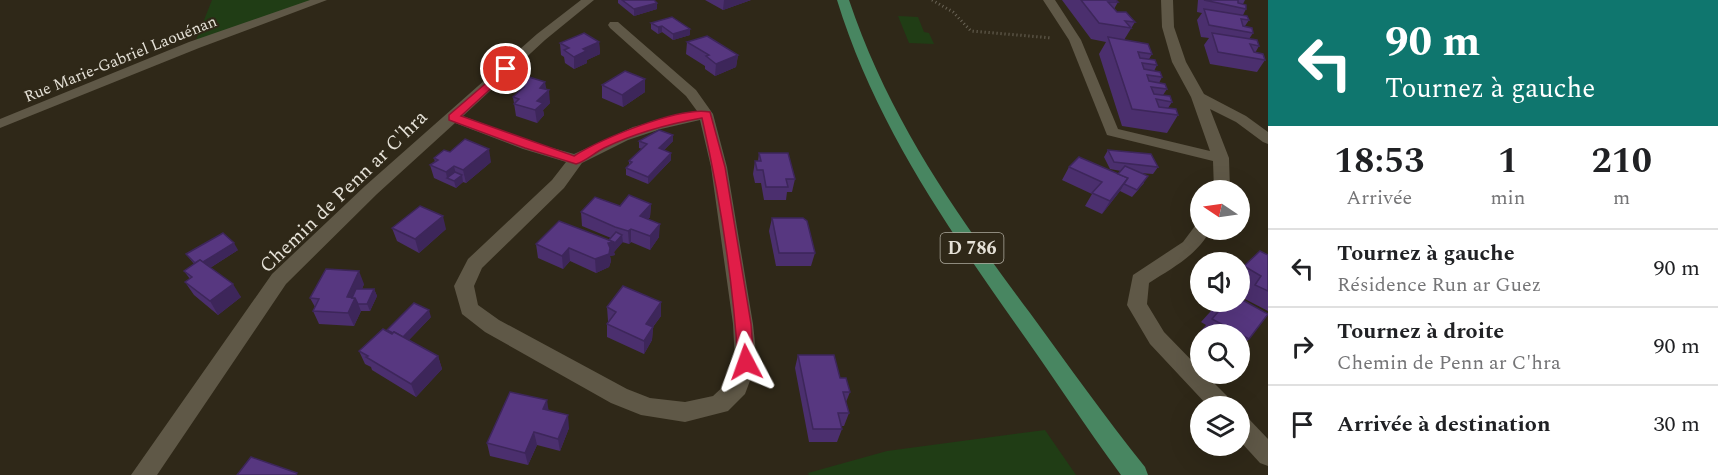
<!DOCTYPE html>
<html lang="fr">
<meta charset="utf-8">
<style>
body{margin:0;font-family:Spectral,serif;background:#f2f2f2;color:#202124;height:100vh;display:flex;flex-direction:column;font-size:22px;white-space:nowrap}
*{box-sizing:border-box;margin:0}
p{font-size:20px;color:#757577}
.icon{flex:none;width:33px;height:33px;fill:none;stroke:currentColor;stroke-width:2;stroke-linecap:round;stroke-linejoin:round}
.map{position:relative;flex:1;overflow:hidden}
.details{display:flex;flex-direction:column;background:#fff;width:450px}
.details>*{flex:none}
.top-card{background:#0f766e;color:#fff;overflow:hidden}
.needle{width:39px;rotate:283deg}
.buttons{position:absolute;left:1190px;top:180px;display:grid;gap:12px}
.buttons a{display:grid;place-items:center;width:60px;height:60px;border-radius:50%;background:#fff;box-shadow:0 6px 24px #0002;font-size:30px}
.pin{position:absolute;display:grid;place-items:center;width:51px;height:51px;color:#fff;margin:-26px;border:3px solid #fff;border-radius:50%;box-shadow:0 2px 6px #0007}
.me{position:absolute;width:66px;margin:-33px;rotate:356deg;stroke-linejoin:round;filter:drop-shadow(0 0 4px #0008)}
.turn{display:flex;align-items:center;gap:21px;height:126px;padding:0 18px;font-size:27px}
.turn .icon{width:78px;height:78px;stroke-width:2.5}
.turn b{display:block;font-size:42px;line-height:51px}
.eta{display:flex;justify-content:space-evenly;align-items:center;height:102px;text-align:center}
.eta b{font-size:36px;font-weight:700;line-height:42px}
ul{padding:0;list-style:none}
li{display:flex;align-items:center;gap:18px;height:78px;padding:0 18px;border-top:2px solid #e0e0e0}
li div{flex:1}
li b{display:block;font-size:22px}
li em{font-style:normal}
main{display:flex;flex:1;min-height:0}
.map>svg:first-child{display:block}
.green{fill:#203d15}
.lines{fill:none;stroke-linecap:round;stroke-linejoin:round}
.path{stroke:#6b6557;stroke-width:3;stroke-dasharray:1 3;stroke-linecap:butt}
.minor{fill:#5f5847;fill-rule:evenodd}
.major{fill:#488661;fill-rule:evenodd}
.wall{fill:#4b2f6e}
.shaded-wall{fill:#3d265a}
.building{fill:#573780;stroke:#3d265a;stroke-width:1.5}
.route{fill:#e11d48;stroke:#92132f;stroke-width:1.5}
.labels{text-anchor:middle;stroke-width:4.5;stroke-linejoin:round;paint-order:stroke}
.far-street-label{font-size:16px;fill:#e5e1d7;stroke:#2f2818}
.shield{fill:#2f2818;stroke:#aeaa9e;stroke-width:1.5}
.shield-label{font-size:18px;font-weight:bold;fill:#e5e1d7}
.street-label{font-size:20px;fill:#e5e1d7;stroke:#2f2818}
</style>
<main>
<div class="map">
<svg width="1268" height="475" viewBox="0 0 1268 475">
<rect width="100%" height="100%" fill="#2f2818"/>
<!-- green -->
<g class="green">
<path d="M212,0H318L194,45Z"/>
<path d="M898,16L918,17L924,32L929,33L934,44L909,43Z"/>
<path d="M1045,430L1076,475H809L808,473L887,451Z"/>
</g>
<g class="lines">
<!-- path -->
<path class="path" d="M932,0L953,12L971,31L1052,38"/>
<!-- minor -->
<g class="minor">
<path d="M310,0H327L199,48L0,128V119L189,42Z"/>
<path d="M581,0H594L545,40L463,116L535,143L574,154L633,127L697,111L686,96L610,28L608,25L610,22H618L696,90L713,114L727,167L753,324L757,362L745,394L728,411L685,422L641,415L611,403L485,332L462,314L454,286L468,259L552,180L566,162L523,149L455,123L377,194L286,284L157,475H131L272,274L365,186L537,34ZM700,120L711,167L733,324L735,362L728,382L713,396L685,402L650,398L627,389L499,320L478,305L474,286L482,268L564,188L582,163L628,140L661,129Z"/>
<path d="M1043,0H1055L1081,40L1118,129L1210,151L1191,97L1172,62L1162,27L1161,0H1173L1174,27L1186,62L1204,94L1246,116L1268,132V144L1263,142L1236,122L1210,109L1229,158L1230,190H1214L1213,161L1107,135L1069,40Z"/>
<path d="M1200,224V230H1210C1198,255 1172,268 1149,283L1147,304L1164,332L1200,369V374H1205L1230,399L1233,406H1208L1150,344L1127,305L1133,275L1183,242L1195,226Z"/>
<path d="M1239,414L1247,417L1268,439V466L1260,463L1239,440Z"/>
</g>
<!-- major -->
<path class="major" d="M837,0H849C889,119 956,214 1030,313C1068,365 1105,417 1145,467L1148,475H1121C1085,426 1052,375 1017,326C944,222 875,123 837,0Z"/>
</g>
<!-- wall -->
<g class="wall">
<path d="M618,0H654L657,9L634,16L618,3Z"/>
<path d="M705,0H751L723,10Z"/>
<path d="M1062,0H1116L1118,2L1114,9L1117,12L1135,22L1124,40L1152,54L1149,59L1157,65L1154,71L1162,77L1159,83L1167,89L1163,95L1172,102L1168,108L1178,115L1167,133L1122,126L1099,54L1106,42L1091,39Z"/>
<path d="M1198,0H1245L1243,4L1246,9L1243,15L1249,20L1245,26L1253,33L1249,39L1259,46L1255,53L1265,60L1257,72L1210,64L1204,45L1209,38L1201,37L1197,20L1202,13L1197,12Z"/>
<path d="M651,23L690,35L673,40L662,32L658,34L651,29Z"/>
<path d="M599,42L600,54L587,60V63L574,69L565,63L564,57L561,55L560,43Z"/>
<path d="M687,42L738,55L736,67L715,76L705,69V66L686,54Z"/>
<path d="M645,79V92L623,107L602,98V85Z"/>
<path d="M519,86L546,89L550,103L543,110L544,115L537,123L516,116L513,97L520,91Z"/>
<path d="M639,141H673L664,150L671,160L648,184L626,175V168L629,165V161L642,149L639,148Z"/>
<path d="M1108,150L1158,167L1153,174L1140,173L1144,183L1132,197L1120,191L1102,214L1085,206L1092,194L1062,180L1069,167L1118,174L1121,171L1110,169L1104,157Z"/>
<path d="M450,152L491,162L466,183L463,182L456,188L434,178L430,165L435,162L434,158Z"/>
<path d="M759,153L795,179L792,192H787L786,200H764L761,183H755L753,174L755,161H758Z"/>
<path d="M651,204L650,217L648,219L659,237L650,250L631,242L629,244L622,242L614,252L615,255L610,256L611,261L609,267L596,273L570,261L563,269L538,258L536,244L609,240L611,238L582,226L581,212L620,206Z"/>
<path d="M772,218L815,253L811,266H776L769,231Z"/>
<path d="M392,228L446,229L419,253L397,241Z"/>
<path d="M238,250L210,268L241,297L218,315L194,295L185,282L190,279L184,271L194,264L186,254Z"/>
<path d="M1268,255V311L1243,298L1249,290L1239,284V271L1244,266Z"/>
<path d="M364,284L362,289H374L377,296L370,311H361L354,326L319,324L313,311L315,307L310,298Z"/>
<path d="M661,302V316L653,327L652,340L644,354L607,337V324L609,321H608L607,307Z"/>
<path d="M1219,302L1249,339L1239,349V334H1205L1200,332L1206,325L1201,322Z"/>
<path d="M431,317L409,340L438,356L442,369L416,397L372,370L371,367L365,364L359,351L388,332L387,330Z"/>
<path d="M798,355L840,378L850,392L846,402L849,413L844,426H841L842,429L837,442H809L795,368Z"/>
<path d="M548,410L569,428L560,451L537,445L528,465L490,456L487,443Z"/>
</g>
<!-- shaded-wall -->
<g class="shaded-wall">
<path d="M724,0H751L723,10Z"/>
<path d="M657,3V9L634,16V9Z"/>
<path d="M662,26V32L658,34V27Z"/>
<path d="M690,29V35L673,40V34Z"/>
<path d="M599,42L600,54L587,60V63L574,69V57L583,49Z"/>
<path d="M738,55L736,67L715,76L716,64Z"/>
<path d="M645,79V92L623,107L622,95Z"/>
<path d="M545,82L547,92L549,90L550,103L543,110L544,115L537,123L535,110L540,88Z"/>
<path d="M673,135V141L659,155V148Z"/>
<path d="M489,149L491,162L466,183L463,170Z"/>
<path d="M671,153V160L648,184V177Z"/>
<path d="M454,166L457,179L447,178L446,172Z"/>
<path d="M462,175L463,182L456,188L454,181Z"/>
<path d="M1128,178L1120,191L1102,214L1110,201Z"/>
<path d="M651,204L650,217L640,230V216Z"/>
<path d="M443,216L446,229L419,253L415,239Z"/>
<path d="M660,224L659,237L650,250V236Z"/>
<path d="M631,229V242L629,244L628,231Z"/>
<path d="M622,235L623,242L614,252L615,255L610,256L611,261L609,267L596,273L595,259L608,243Z"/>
<path d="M234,243L238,250L202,273L198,265Z"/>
<path d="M569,248L570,261L563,269L562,256Z"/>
<path d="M359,271L364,284L357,301L361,311L354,326L348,313L347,297Z"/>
<path d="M233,284L241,297L218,315L210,301Z"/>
<path d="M374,289L377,296L370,311L367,304Z"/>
<path d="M661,302V316L645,337L646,324Z"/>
<path d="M429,310L431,317L405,344L402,338Z"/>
<path d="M653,327L652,340L644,354V341Z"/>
<path d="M438,356L442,369L416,397L411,384Z"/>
<path d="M547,400L549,413L543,409Z"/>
<path d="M568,415L569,428L560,451L558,439Z"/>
<path d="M534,432L537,445L528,465L525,453Z"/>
</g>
<!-- building -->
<g class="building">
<path d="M622,0H654L657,3L634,9Z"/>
<path d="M1081,0H1116L1118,2H1108L1117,12H1126L1135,22L1125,21L1131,28L1099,23Z"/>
<path d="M1204,0H1238V3L1246,5V9Z"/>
<path d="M1204,9L1247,16L1249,20L1241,19L1243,26L1252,28L1253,33L1209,25Z"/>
<path d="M672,17L690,29L673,34L662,26L658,27L651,23Z"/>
<path d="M584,33L599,42L583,49L586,51L574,57L564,50L569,48L560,43Z"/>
<path d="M1212,33L1257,40L1259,46L1250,44L1254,52L1263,54L1265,60L1218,52Z"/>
<path d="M707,36L738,55L716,64L706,56L709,55L687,42Z"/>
<path d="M1108,37L1148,44L1152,54L1138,52L1140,58L1155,60L1157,65L1142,63L1144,69L1160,72L1162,77L1147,75L1149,81L1165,84L1167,89L1151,87L1154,94L1170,96L1172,102L1156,99L1159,107L1176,109L1178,115L1132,109Z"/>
<path d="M625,71L645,79L622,95L602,85Z"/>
<path d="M529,77L545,82L540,88L549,90L537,101L543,103L535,110L514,104L519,99L513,97L524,87L519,86Z"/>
<path d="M659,130L673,135L659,148L671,153L648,177L626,168L632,162L629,161L647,144L639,141Z"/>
<path d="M465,139L489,149L463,170L454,166L446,172L430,165L438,160L434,158L444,150L450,152Z"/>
<path d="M1108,150L1151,154L1158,167L1114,162Z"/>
<path d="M759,153H788L795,179H786L788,187H766L763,170H757L755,161H761Z"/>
<path d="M1079,157L1128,178L1110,201L1092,193L1102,182L1069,167Z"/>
<path d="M1125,166L1148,176L1137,190L1124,184L1128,178L1118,174Z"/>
<path d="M455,172L462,175L454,181L447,178Z"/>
<path d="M629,195L651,204L640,216L660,224L650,236L631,229L628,231L615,227L581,212L595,197L620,206Z"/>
<path d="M420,206L443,216L415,239L392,228Z"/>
<path d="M772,218H803L807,221L815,253H779Z"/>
<path d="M559,221L614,242L608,243L610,248L609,254L595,259L569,248L562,256L536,244Z"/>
<path d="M616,232L622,235L614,244V242L609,240Z"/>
<path d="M223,233L234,243L203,262L200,260L195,263L186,254Z"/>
<path d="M1260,251L1268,255V291L1255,285L1261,276L1244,266Z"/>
<path d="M200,260L233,284L210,301L185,282L192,277L184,271Z"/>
<path d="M326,269L359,271L347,297L355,298L348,313L313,311L319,299L310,298Z"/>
<path d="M623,286L661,302L646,324L653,327L644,341L607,324L616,312L607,307Z"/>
<path d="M356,289H374L367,304H358L355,298H352Z"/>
<path d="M1239,298L1268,314L1249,339L1212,319L1218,312L1213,309L1219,302H1239Z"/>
<path d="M414,303L429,310L403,337L394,332L393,333L387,330Z"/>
<path d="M383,329L392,334L394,332L438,356L411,384L366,357L368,356L359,351Z"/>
<path d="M798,355H834L840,378H846L850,392H843L849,413H838L842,429H813Z"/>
<path d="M510,392L547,400L543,409L568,415L558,439L534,432L525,453L487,443Z"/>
<path d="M251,457L297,473L296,475H237Z"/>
</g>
<!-- route -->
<path class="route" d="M506,66L510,67V71L461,116L574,156C601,139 679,106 710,112L725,167L751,324L754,362L751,367L746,369L740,367L738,362C733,281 720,198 702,118C668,124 635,133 604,148C594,153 586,161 576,164L525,148L449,120V115Z"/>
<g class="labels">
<!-- far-street labels -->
<g class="far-street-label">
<text transform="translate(120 58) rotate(-22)" y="6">Rue Marie-Gabriel Laouénan</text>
</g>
<!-- shield labels -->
<rect class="shield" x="940.5" y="233" width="63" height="30" rx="4.5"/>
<g class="shield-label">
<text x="972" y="254">D 786</text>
</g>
<!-- street labels -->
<g class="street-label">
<text transform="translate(343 191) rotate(-44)" y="7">Chemin de Penn ar C'hra</text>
</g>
</g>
</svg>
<div class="buttons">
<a><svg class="needle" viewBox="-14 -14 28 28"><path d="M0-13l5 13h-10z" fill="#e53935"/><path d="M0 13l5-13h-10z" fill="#757577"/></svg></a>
<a><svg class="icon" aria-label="sound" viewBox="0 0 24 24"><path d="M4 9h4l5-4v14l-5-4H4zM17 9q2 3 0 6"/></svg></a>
<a><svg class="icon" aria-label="search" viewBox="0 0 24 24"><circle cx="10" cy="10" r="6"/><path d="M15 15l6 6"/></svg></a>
<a><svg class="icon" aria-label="layers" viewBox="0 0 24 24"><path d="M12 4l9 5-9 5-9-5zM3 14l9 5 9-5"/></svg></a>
</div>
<div class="pin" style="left:506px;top:69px;background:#d93025"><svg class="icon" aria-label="arrive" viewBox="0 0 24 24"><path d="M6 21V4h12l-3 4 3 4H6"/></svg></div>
<svg class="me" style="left:746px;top:362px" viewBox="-20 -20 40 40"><path d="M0-17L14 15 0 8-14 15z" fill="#e11d48" stroke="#fff" stroke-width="4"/></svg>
</div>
<section class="details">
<div class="top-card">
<div class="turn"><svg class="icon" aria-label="left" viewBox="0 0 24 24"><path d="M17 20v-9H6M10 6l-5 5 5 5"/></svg><div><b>90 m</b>Tournez à gauche</div></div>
</div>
<div class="eta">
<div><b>18:53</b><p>Arrivée</p></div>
<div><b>1</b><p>min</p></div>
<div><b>210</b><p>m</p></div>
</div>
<ul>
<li><svg class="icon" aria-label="left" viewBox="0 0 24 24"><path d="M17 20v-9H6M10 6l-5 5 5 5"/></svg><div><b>Tournez à gauche</b><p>Résidence Run ar Guez</p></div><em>90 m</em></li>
<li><svg class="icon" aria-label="right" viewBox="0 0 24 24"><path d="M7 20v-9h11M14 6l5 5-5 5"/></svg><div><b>Tournez à droite</b><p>Chemin de Penn ar C'hra</p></div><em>90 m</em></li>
<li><svg class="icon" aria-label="arrive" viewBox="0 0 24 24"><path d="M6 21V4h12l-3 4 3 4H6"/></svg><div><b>Arrivée à destination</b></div><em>30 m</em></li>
</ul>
</section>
</main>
